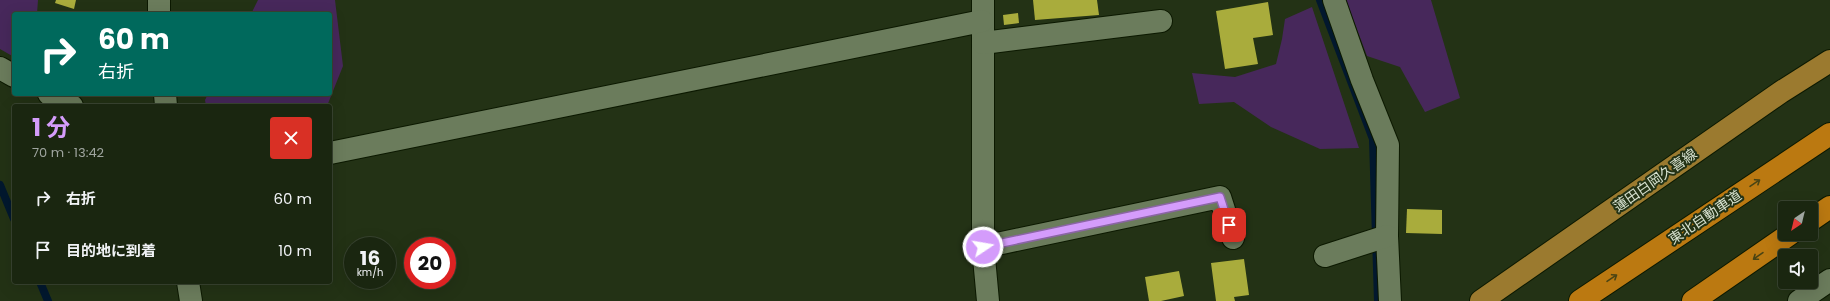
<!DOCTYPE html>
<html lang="ja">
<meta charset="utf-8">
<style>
body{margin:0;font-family:Poppins,"Noto Sans JP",sans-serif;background:#232e19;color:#f1f3f6;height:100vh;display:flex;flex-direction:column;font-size:15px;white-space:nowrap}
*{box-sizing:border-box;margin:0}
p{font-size:13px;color:#9fa59f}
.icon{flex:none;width:22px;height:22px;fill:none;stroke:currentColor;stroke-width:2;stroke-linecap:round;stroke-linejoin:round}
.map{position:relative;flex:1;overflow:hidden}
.drawer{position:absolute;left:12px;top:104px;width:320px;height:180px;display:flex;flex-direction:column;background:#1a2610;border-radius:4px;box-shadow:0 4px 16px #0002,0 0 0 1px #384330}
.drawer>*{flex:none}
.top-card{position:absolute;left:12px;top:12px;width:320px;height:84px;border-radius:4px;box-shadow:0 4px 16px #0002,0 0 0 1px #384330;background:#00695c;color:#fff;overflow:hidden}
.needle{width:26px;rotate:215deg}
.fabs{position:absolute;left:1778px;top:201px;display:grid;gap:8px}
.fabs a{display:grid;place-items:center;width:40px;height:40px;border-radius:4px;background:#1a2610;box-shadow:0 4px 16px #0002,0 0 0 1px #384330;font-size:20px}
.speed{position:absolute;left:344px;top:237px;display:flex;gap:8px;font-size:20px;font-weight:700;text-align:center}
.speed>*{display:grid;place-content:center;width:52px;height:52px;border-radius:50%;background:#1a2610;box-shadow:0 4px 16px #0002,0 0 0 1px #384330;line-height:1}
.speed small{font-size:10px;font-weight:400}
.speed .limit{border:6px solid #d22;background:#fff;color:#111}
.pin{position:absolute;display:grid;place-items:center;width:34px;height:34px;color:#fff;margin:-17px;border-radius:8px;box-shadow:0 2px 6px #0006}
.me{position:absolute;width:44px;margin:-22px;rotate:78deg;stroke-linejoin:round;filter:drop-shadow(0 0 3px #0008)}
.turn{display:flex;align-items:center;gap:14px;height:84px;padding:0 20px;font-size:18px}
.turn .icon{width:52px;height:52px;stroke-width:2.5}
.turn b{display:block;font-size:28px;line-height:34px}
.round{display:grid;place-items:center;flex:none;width:42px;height:42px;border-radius:4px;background:#232e19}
.head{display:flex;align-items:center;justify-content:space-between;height:68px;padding:0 20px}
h1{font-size:24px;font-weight:700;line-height:30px;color:#d49cfb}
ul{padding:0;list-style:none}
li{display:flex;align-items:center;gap:12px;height:52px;padding:0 20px}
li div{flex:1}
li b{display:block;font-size:15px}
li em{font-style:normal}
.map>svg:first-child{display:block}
.green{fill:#47285b}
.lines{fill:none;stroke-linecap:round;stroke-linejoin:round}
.stream{stroke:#02182e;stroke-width:8}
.building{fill:#a9ac3c}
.minor-casing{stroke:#0c1900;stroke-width:24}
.major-casing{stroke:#0c1900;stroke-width:24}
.highway-casing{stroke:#0c1900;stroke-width:24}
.minor{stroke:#6b7c5c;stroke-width:22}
.major{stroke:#9b7a2f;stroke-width:22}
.highway{stroke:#bb7911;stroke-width:22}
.oneway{stroke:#494414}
.route-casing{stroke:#8a65a3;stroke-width:10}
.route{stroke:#d49cfb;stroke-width:7}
.labels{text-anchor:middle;stroke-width:4;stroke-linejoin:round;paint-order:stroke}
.street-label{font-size:14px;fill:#d8e2d0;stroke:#233215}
</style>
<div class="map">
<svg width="1830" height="301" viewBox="0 0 1830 301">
<rect width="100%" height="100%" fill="#233215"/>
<!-- green -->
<g class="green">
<path d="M0,0H38L37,14H14V57L0,49Z"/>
<path d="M258,0H335L343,66L327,106H206L205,100L208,94H330V14H251Z"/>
<path d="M1346,0H1431L1460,98L1425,112L1400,67L1367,56Z"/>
<path d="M1312,7L1359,148L1320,149L1271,127L1234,102L1199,104L1192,73L1235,77L1276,64L1282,39L1285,19Z"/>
</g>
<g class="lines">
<!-- stream -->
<g class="stream">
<path d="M1320,0L1373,139L1378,301"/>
<path d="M0,185L14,219"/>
<path d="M40,282L48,301"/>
</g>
</g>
<!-- building -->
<g class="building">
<path d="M56,0H76L74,9L55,3Z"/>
<path d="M1033,0H1097L1099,15L1035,20Z"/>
<path d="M1268,2L1273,35L1253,38L1258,64L1225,69L1216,11Z"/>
<path d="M1018,13L1019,23L1004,25L1003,15Z"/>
<path d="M1407,209L1442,210V234L1406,233Z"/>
<path d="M1244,259L1249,295L1234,297L1235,301H1216L1211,263Z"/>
<path d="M1179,271L1184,296L1161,301H1149L1145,277Z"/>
</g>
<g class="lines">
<!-- minor casing -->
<g class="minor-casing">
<g id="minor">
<path d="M983,0V247L988,301"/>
<path d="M1334,0L1362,80L1388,145L1387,236L1390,301"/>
<path d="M159,14V0"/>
<path d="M983,43L1161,21"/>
<path d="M0,68L14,76"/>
<path d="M49,94L72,106"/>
<path d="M165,94L166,106"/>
<path d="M330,153L982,21"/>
<path d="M983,247L1220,197L1233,238"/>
<path d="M1325,256L1387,236"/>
<path d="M188,282L191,301"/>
<path d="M1799,301L1830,280"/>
</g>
</g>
<!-- major casing -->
<g class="major-casing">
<path id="major" d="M1481,301L1781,92L1830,61"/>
</g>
<!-- highway casing -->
<g class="highway-casing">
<g id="highway">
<path d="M1811,220L1830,207"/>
<path d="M1580,301L1830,134"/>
<path d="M1693,301L1790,234"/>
</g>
</g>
<!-- minor -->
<use href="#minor" class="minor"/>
<!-- major -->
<use href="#major" class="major"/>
<!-- highway -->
<use href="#highway" class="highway"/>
</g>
<!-- one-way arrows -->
<defs><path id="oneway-shaft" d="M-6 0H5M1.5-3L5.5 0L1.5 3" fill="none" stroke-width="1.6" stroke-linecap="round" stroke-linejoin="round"/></defs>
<g class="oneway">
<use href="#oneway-shaft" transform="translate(1755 183) rotate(-34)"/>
<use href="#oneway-shaft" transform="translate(1758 256) rotate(145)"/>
<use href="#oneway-shaft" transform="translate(1612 278) rotate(-34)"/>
</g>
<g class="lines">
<!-- route casing -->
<g class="route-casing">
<path id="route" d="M983,247L1220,197L1229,225"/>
</g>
<!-- route -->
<use href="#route" class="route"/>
</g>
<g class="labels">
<!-- street labels -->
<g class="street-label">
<text transform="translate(1655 180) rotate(-35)" y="5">蓮田白岡久喜線</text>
<text transform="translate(1705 217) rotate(-34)" y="5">東北自動車道</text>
</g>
</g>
</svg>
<div class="fabs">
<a><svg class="needle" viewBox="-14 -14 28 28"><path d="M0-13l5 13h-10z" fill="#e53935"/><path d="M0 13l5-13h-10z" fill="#9fa59f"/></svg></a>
<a><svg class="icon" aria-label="sound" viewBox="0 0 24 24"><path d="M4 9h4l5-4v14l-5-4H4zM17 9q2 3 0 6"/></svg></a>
</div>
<div class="speed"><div>16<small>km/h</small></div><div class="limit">20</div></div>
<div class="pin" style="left:1229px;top:225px;background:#d93025"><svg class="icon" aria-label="arrive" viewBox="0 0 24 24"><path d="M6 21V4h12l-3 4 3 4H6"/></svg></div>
<svg class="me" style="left:983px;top:247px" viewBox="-20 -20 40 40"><circle r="17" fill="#d49cfb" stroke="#fff" stroke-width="3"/><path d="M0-11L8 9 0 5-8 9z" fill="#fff"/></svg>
<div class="top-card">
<div class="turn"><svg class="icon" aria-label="right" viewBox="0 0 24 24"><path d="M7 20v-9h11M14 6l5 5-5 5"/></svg><div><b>60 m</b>右折</div></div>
</div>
<section class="drawer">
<div class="head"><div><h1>1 分</h1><p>70 m · 13:42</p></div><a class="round" style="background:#d93025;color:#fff"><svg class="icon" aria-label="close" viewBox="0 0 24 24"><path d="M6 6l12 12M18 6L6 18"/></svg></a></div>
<ul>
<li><svg class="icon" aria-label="right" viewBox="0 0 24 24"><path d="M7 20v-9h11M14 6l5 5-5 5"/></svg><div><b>右折</b></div><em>60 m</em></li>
<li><svg class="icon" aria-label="arrive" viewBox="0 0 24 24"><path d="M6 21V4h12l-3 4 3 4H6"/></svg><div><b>目的地に到着</b></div><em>10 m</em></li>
</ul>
</section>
</div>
